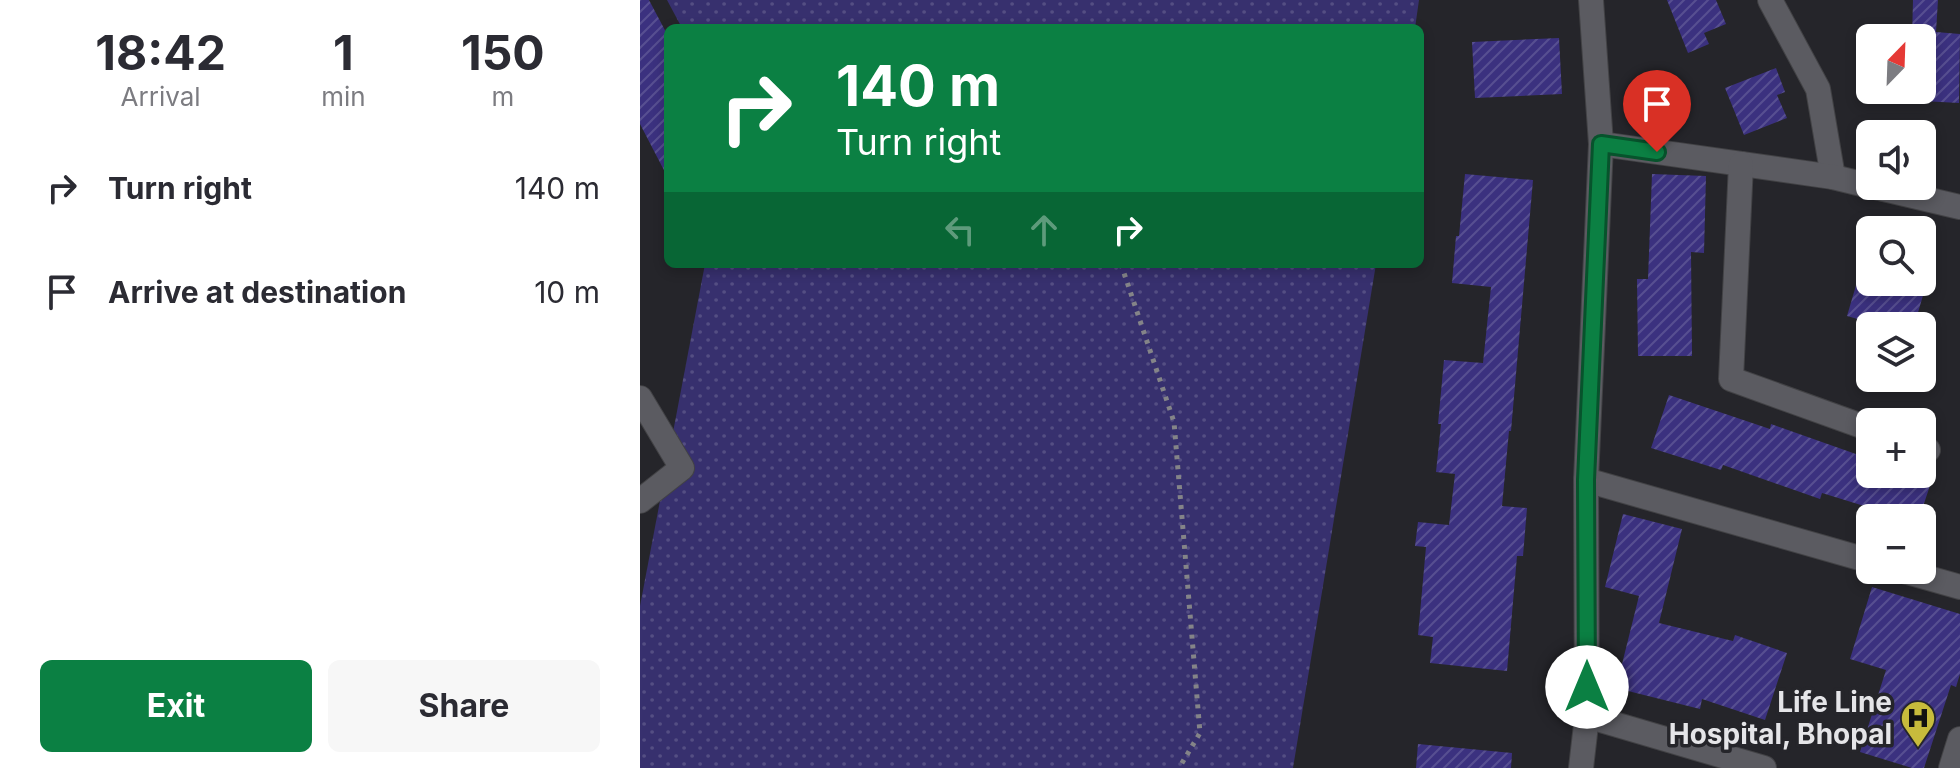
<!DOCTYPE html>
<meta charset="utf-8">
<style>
body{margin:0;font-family:Inter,sans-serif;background:#f7f7f7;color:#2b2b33;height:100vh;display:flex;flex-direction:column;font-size:30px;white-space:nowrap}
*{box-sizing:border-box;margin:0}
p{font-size:26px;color:#7c7c81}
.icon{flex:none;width:44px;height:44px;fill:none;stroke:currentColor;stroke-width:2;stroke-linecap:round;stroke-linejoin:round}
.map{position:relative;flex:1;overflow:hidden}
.drawer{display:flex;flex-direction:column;background:#fff;width:640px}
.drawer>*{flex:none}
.top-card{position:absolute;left:24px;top:24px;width:760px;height:244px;border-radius:12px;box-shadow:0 4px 12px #0003;background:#0b8043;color:#fff;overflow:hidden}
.needle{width:52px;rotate:23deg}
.controls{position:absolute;left:1216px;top:24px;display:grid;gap:16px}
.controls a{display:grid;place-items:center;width:80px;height:80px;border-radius:12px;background:#fff;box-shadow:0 4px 12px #0003;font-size:40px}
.pin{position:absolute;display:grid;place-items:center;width:68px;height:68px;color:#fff;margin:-82px -34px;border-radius:50% 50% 50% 0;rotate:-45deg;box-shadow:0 0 8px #0007}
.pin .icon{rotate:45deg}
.me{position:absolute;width:88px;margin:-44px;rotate:0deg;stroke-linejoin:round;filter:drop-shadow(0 0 6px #0008)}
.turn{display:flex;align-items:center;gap:28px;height:168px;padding:0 40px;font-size:36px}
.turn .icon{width:104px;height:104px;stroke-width:2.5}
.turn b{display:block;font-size:56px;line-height:68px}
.lanes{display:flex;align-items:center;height:76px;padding:0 40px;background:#0003;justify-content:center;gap:40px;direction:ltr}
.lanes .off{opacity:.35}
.eta{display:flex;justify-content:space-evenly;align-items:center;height:136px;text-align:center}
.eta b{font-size:48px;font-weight:700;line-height:56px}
.action{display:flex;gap:16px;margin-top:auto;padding:16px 40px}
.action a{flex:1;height:92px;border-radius:12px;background:#0b8043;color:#fff;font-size:32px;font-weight:700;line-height:92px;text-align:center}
.action a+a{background:#f7f7f7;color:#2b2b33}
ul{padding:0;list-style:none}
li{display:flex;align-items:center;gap:24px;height:104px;padding:0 40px}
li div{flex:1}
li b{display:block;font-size:30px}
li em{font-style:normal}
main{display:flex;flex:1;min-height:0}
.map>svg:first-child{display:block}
.grass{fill:url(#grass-dots)}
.building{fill:url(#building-hatch)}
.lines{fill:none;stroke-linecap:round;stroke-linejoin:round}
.minor-casing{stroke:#424245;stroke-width:26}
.path{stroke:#848488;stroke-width:5;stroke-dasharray:4 6;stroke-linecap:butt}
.minor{stroke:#5b5b61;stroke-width:24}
.route-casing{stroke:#07532c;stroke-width:20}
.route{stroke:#0b8043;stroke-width:14}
.labels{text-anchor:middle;stroke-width:7;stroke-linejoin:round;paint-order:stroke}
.poi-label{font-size:28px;font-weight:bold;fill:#e5e5e8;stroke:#25252a;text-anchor:end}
</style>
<main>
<section class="drawer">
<div class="eta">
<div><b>18:42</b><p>Arrival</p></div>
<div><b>1</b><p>min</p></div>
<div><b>150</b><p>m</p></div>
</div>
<ul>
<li><svg class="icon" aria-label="right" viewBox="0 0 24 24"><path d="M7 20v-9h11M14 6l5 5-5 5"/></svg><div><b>Turn right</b></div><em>140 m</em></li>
<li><svg class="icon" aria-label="arrive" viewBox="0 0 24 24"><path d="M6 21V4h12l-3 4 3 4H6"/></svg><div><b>Arrive at destination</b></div><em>10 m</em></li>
</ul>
<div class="action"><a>Exit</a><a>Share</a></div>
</section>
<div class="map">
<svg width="1320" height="768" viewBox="0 0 1320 768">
<defs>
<pattern id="grass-dots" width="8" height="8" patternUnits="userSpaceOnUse" patternTransform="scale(2)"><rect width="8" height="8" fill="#37306e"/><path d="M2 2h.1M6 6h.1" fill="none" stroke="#544e83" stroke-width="1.8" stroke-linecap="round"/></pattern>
<pattern id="building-hatch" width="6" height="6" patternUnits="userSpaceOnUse" patternTransform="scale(2)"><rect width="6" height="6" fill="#3b317f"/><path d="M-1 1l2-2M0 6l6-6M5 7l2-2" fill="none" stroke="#574f91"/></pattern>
</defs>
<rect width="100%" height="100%" fill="#25252a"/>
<!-- grass -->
<g class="grass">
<path d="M27,0H779L775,28H42Z"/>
<path d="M65,264H736L653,768H0V606Z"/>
</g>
<!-- building -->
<g class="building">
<path d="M0,0H9L28,36V178L0,124Z"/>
<path d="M1027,0H1076L1086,24L1064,33L1069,44L1048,53Z"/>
<path d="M1273,0H1298L1296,32L1320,34L1319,103L1282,101V38H1272Z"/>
<path d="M919,38L922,94L835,98L832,42Z"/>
<path d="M1136,68L1145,92L1137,95L1147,118L1104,135L1085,88Z"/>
<path d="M825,174L893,180L871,431H869L862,506L887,508L883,556H877L867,671L790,663L793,637L778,635L786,547L775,546L778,522L809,525L815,474L796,472L801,424H798L804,360L843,363L851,287L812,283L816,236H819Z"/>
<path d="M1012,174L1066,176L1064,253L1051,252L1052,356H998L997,279H1008Z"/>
<path d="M1217,282H1287L1274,326H1242L1207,316Z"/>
<path d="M1029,395L1130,429L1131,424L1230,459V474H1294L1279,518H1263L1182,493L1180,499L1083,465L1081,470L1011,448Z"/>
<path d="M983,514L1042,529L1019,623L1093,641L1095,635L1147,653L1125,720L1062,699L1060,709L976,688L999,596L965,587Z"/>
<path d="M1232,587L1320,614V674L1316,687L1311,685L1284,768H1272L1220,752L1246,670L1210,659Z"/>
<path d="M778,744L872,753L871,768H776Z"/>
</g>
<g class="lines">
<!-- minor casing -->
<g class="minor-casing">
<g id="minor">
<path d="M1130,0L1178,89L1193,177"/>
<path d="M961,144L1193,177L1230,186"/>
<path d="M1101,164L1091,379L1230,429"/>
<path d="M1231,186L1320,207"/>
<path d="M0,398L42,468L0,501"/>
<path d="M1282,448L1288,450"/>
<path d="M946,480L1230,561"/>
<path d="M1260,570L1320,587"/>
<path d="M947,716L1124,768"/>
<path d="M941,768L947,716L946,480L961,144L951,0"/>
<path d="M1311,768L1320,739"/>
</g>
</g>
<!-- path -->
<path class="path" d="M481,264L534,422L560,733L539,768"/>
<!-- minor -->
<use href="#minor" class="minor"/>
</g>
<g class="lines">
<!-- route casing -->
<g class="route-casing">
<path id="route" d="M947,687L946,480L961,144L1017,152"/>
</g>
<!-- route -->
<use href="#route" class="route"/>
</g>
<!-- icons -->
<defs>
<g id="hospital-pin" transform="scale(1.8)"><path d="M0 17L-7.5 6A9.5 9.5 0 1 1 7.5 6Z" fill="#c7bb3c" stroke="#25252a"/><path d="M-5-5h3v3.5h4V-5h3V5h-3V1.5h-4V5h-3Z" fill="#111"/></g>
</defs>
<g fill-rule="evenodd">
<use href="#hospital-pin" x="1278" y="718"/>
</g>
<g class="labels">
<!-- poi labels -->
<g class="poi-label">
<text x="1252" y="712">Life Line<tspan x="1252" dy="32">Hospital, Bhopal</tspan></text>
</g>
</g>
</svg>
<div class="controls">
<a><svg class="needle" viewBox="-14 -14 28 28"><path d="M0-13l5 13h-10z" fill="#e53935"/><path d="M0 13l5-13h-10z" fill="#7c7c81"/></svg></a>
<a><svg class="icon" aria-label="sound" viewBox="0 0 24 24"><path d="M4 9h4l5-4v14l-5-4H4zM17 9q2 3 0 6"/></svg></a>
<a><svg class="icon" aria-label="search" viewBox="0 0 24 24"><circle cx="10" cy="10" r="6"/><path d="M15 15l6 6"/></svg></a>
<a><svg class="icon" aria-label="layers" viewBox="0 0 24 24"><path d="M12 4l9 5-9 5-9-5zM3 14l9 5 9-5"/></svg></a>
<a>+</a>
<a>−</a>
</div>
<div class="pin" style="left:1017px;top:152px;background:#d93025"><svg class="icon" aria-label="arrive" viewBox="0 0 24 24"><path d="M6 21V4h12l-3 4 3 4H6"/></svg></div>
<svg class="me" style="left:947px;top:687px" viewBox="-20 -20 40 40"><circle r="19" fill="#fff"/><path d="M0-13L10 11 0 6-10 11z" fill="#0b8043"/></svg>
<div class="top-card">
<div class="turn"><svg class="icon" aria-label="right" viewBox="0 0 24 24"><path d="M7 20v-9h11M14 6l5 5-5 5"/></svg><div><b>140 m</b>Turn right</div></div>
<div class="lanes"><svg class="icon off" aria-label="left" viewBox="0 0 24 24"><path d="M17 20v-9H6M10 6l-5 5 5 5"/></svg><svg class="icon off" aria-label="ahead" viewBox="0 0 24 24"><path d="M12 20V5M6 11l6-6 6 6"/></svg><svg class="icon" aria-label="right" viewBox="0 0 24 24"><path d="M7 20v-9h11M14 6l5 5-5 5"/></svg></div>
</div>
</div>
</main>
